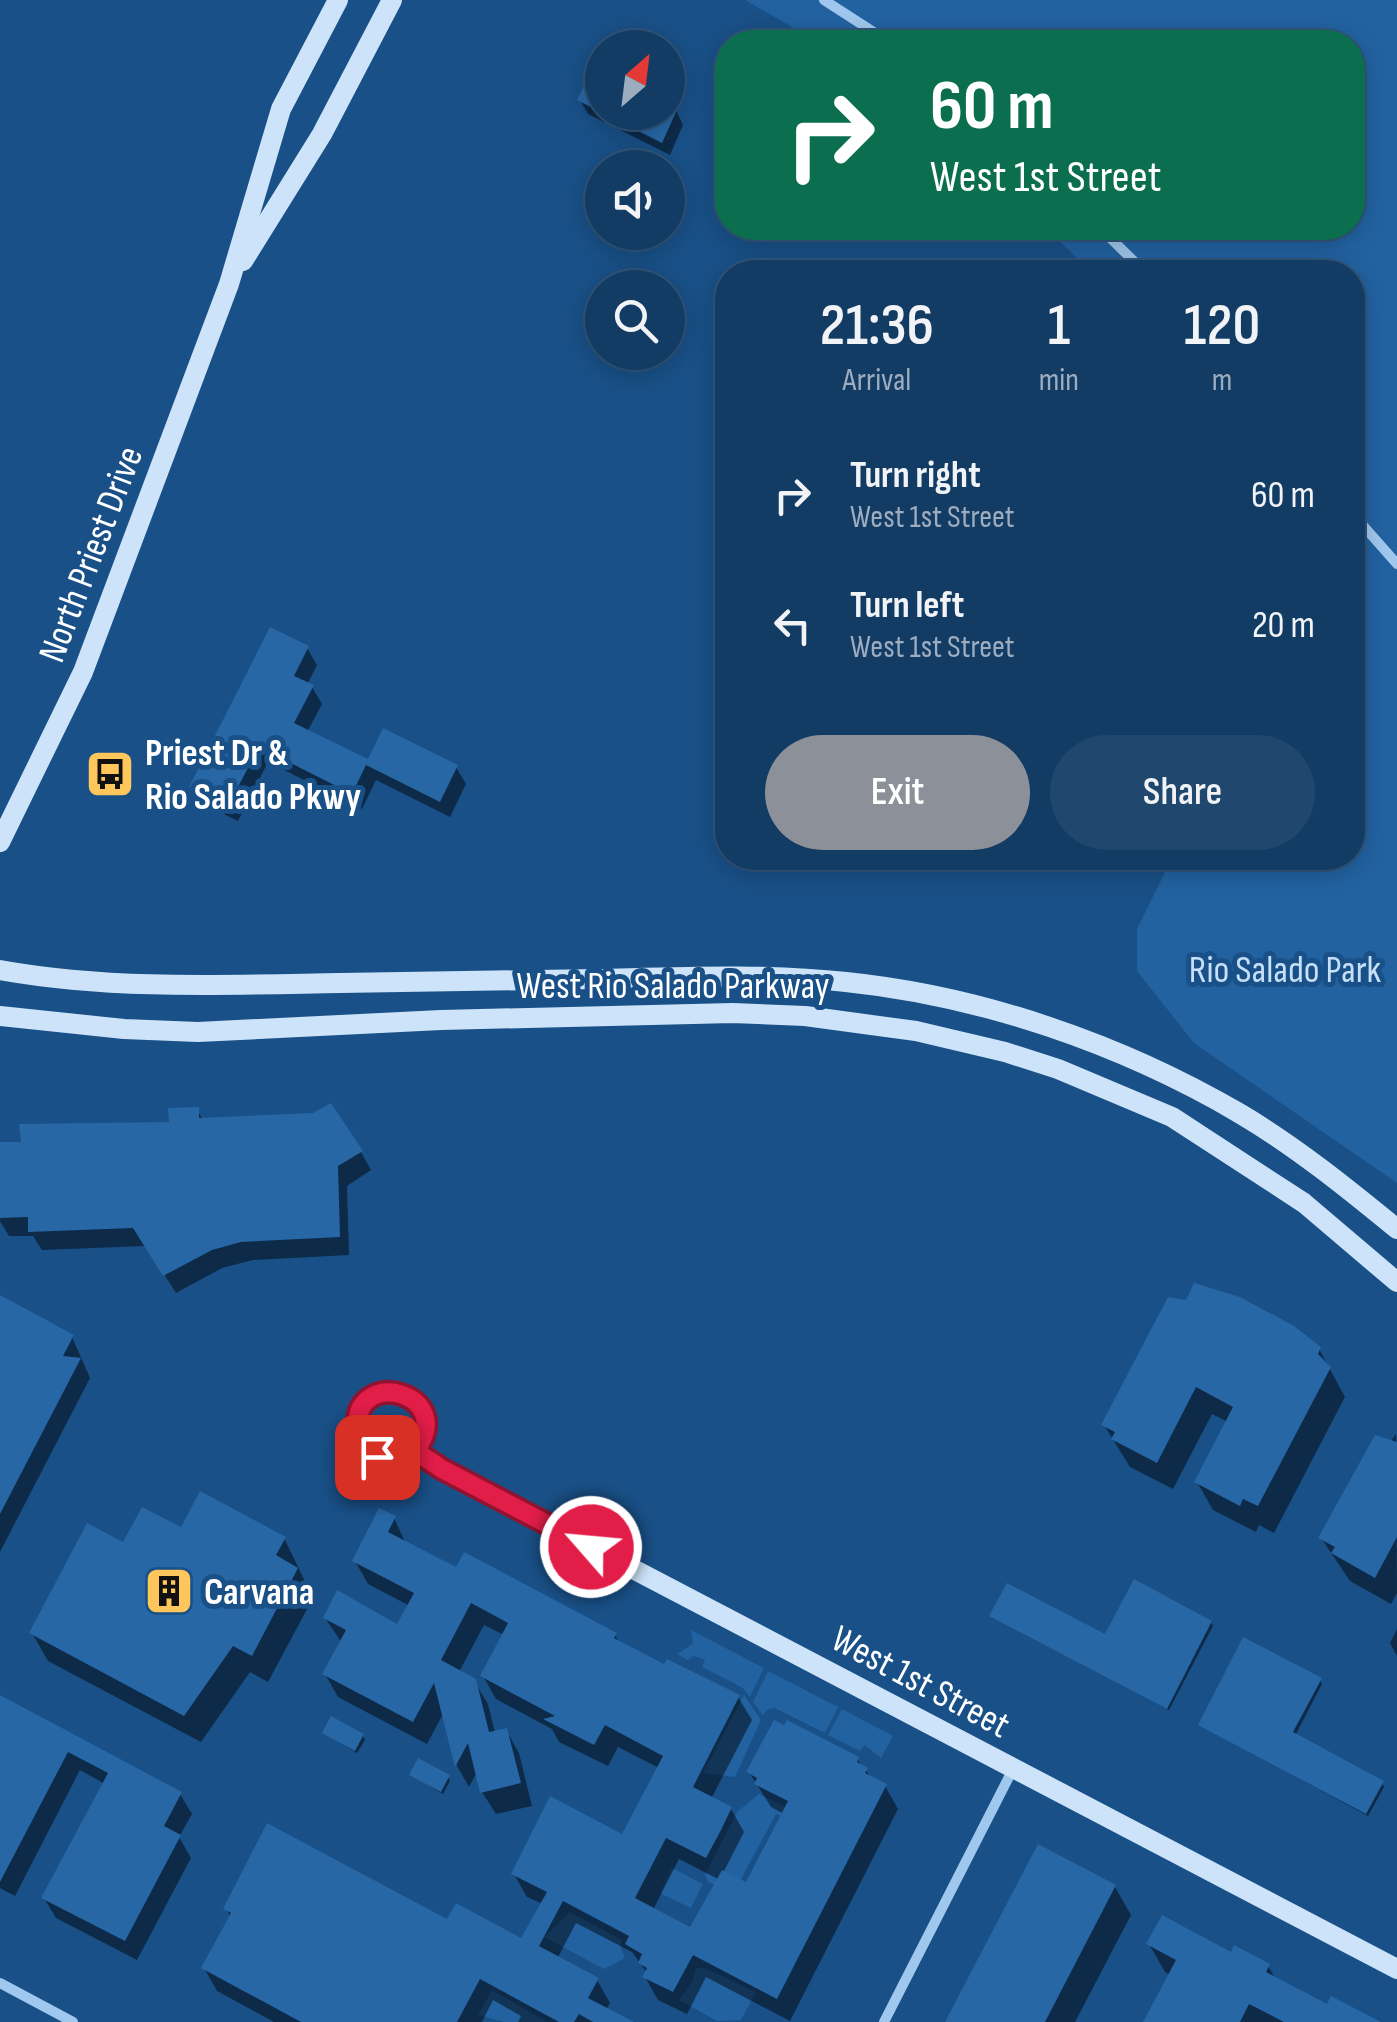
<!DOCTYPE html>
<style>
body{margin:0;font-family:"Sofia Sans Condensed",sans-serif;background:#20476e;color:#f1f3f6;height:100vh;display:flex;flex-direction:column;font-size:38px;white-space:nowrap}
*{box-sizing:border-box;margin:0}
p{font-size:32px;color:#9dadbf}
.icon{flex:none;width:55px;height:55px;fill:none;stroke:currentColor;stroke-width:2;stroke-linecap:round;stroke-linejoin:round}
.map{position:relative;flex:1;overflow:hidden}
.side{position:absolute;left:715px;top:260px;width:650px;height:610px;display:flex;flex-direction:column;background:#133c65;border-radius:40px;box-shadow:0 5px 25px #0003,0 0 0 2px #325679}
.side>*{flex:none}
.top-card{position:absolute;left:715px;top:30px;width:650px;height:210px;border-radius:40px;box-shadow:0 5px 25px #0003,0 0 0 2px #325679;background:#0b6e4f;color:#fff;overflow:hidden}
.needle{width:65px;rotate:28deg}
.controls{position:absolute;left:585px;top:30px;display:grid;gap:20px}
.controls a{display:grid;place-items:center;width:100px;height:100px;border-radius:50%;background:#133c65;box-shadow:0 5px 25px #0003,0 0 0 2px #325679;font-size:50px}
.pin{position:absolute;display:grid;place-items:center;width:85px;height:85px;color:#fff;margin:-42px;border-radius:20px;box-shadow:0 5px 15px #0006}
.me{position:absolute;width:110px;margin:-55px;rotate:297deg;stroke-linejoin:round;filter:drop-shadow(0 0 8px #0008)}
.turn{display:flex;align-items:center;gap:35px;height:210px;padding:0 50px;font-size:45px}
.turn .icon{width:130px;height:130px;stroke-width:2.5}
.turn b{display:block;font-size:70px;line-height:85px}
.eta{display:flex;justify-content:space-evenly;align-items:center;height:170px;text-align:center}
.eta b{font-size:60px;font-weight:600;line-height:70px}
.primary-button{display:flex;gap:20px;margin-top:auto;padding:20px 50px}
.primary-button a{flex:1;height:115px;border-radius:60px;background:#8c9099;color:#fff;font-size:40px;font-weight:600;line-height:115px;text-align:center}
.primary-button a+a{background:#20476e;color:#f1f3f6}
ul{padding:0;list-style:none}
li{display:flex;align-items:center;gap:30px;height:130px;padding:0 50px}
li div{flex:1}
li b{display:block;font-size:38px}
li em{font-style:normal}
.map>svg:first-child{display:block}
.green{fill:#2262a1}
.shadow{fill:#0007;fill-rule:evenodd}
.building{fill:#2767a6}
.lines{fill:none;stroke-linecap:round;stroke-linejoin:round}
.street{stroke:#a0c7ed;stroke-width:10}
.secondary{stroke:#cde3f9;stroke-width:20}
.route-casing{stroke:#92132f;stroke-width:25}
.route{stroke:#e11d48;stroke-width:18}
.labels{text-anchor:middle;stroke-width:10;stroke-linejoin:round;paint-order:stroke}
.street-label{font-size:38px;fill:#fff;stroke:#195087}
.poi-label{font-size:38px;font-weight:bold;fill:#fff;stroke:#195087;text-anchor:start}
.park-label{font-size:38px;fill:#c6e0f9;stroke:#195087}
</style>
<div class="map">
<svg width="1397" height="2022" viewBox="0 0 1397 2022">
<rect width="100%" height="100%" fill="#195087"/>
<!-- green -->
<g class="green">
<path d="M745,0H1397V1183L1194,1043L1137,971V929L1172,858H1352V272H1091L1046,228H1352V42H818Z"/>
<path d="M691,1630L764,1668L750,1697L743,1688L702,1667L705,1660L694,1656L688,1660L677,1654L693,1644Z"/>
<path d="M768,1671L838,1707L825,1733L775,1708L768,1709L763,1715L753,1702Z"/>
<path d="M744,1695L761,1720L735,1777L703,1773Z"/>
<path d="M842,1709L893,1736L881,1758L865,1745L860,1751L828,1735Z"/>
<path d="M759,1794L810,1819L803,1825L776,1814L740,1881L715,1885L708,1882L705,1875L737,1812Z"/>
<path d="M672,1868L703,1884L691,1908L660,1893Z"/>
<path d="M570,1912L622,1940L620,1946L625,1958L604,1969L544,1937Z"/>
<path d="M696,1968H705L756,1992L741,2020L717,2021L679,2000L692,1982Z"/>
<path d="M492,1990L547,2022H504L478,2015Z"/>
</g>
<!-- shadow -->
<g class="shadow">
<path d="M600,60L602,112H668V94L683,125L670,155L588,114L580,100Z"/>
<path d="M307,648L317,665L307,685L312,687L322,704L307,732L369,763L456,767L466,784L450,817L376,780L362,809L268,762L238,821L201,803L192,786Z"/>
<path d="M197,1110L203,1120L361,1152L371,1170L347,1186L349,1255L253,1260L222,1268L176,1293L146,1246L42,1250L33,1236H9L0,1221V1145L172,1124Z"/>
<path d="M0,1298L72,1337L90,1378L0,1552Z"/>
<path d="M1169,1300L1319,1349L1345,1397L1274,1533L1259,1525L1256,1532L1213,1510L1197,1482L1228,1422L1212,1414L1173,1489L1130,1467L1104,1425Z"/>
<path d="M1396,1434L1397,1593L1391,1604L1350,1581L1321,1538Z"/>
<path d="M394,1518L406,1544L457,1571L615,1635L620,1644L665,1668L738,1697L752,1720L711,1799L731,1809L744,1832L723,1873L747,1885L784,1814L771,1807L749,1772L857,1759L872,1779L885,1786L898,1809L790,2021L706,1977L687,2014L658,2000L645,1977L647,1973L632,1952L576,1923L557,1959L597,1980L610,2003L606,2010L616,2022H518L521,2016L493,2000L482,2022H274L217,1991L204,1968L231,1917L226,1909L448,1922L522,1941L543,1904L527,1897L514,1874L623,1838L659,1768L618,1747L608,1766L559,1742L552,1729L496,1699L483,1676L504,1635L484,1625L459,1672L474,1681L488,1704L495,1733L506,1730L519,1753L532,1806L496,1814L482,1792L477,1772L469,1787L457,1766L444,1712L427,1744L338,1697L325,1674L342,1643L325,1618L398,1627L410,1606L368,1584L355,1561ZM679,1859L720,1880L691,1930L653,1910Z"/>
<path d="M182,1531L284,1538L313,1598L268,1682L250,1672L201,1742L48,1661L32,1633L124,1545Z"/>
<path d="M992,1616L1106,1637L1211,1622L1213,1626L1169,1710Z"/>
<path d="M1397,1629V1656L1390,1643Z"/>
<path d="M1320,1680L1322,1684L1295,1736L1382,1783L1384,1787L1368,1816L1201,1725Z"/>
<path d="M0,1698L180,1794L192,1814L179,1837L191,1858L137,1960L56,1918L44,1898L105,1784L80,1770L15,1896L0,1888Z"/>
<path d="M325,1733L363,1736L365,1740L357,1753Z"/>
<path d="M412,1775L448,1777L450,1781L443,1794Z"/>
<path d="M1115,1887L1131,1915L1075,2022H948Z"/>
<path d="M1149,1944L1232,1955L1268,1966L1277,1981L1328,2008L1376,2022H1146L1171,1975L1165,1972Z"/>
</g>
<!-- building -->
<g class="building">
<path d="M602,50V112H676L662,143L577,100Z"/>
<path d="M270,627L309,646L294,676L314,685L294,723L368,759L383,728L458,765L440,802L366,765L352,794L259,747L228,806L189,787Z"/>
<path d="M331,1103L363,1151L338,1166L340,1237L241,1242L212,1250L163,1276L133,1228L28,1232V1217L0,1218V1142H21L19,1124L169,1122L168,1108L199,1107V1118L313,1113Z"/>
<path d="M1194,1283L1240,1297L1294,1326L1321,1347L1318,1354L1331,1367L1258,1506L1243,1499L1240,1506L1194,1482L1233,1407L1196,1387L1157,1463L1111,1439L1115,1432L1101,1425L1168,1297L1186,1300Z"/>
<path d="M0,1295L74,1335L63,1356L81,1358L0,1514Z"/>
<path d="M1375,1435L1397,1442V1537L1375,1578L1331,1553L1335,1547L1318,1538Z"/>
<path d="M200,1491L286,1537L276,1555L298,1568L252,1656L233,1646L184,1716L29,1633L87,1523L123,1542L142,1507L181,1527Z"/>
<path d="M379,1508L396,1516L388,1532L456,1567L464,1552L617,1633L614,1638L664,1664L667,1659L740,1695L693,1787L732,1807L721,1830L706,1858L666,1838L635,1898L690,1927L722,1870L746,1882L788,1801L754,1784L757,1778L746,1772L774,1720L784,1725L787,1720L859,1757L857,1762L868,1768L865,1773L887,1784L777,1999L693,1955L673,1992L642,1977L647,1968L638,1963L642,1954L625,1944L629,1936L563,1901L539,1946L599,1978L588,1998L634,2022H593L579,2014L574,2022H559L480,1979L457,2022H301L201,1968L231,1913L223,1909L267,1823L447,1919L456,1903L521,1938L547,1892L511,1874L550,1796L622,1834L663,1756L605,1725L594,1745L543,1719L555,1716L480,1676L508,1623L471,1603L441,1660L476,1679L489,1732L507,1728L521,1783L480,1793L468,1743L455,1767L434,1683L413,1722L322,1674L346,1630L323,1618L337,1590L397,1624L414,1593L352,1561Z"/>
<path d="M1134,1579L1212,1621L1167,1709L989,1616L1007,1583L1105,1634Z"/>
<path d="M1243,1637L1322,1678L1293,1732L1384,1781L1366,1814L1198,1725Z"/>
<path d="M0,1695L182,1792L164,1826L181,1835L125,1941L41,1898L108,1773L68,1752L0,1882Z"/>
<path d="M331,1716L364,1734L355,1751L322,1733Z"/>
<path d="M418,1758L450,1775L441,1792L409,1775Z"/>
<path d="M1038,1844L1116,1885L1045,2022H945Z"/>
<path d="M1162,1915L1231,1952L1234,1945L1270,1964L1266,1972L1327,2004L1331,1996L1381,2022H1284L1249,2004L1240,2022H1143L1176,1960L1146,1944Z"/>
</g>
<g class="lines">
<!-- street -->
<g class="street">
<path d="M824,0L889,42"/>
<path d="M1100,228L1145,272"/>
<path d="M1352,513L1397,564"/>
<path d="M0,1983L73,2022"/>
<path d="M884,2022L1013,1769"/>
</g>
<!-- secondary -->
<g class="secondary">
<path d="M243,261L322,134L392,0"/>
<path d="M0,842L83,672L229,284L281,109L338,0"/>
<path d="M0,970C112,990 227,985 340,983C425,981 511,981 597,979C680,977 763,973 846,982C982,996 1121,1044 1239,1113C1295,1146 1347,1188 1397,1229"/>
<path d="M0,1016L124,1029L198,1032L441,1020L733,1013L805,1016L916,1031L1005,1052L1058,1069L1172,1117L1304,1203L1397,1282"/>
<circle cx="391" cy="1426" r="34"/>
<path d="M415,1451L442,1469L1397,1969"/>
</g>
</g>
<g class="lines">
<!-- route casing -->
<g class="route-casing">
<path id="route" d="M377,1457C365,1450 356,1440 357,1425C358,1366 458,1395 415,1451L442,1469L591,1547"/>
</g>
<!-- route -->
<use href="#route" class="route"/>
</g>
<!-- icons -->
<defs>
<g id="bus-square" transform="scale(2.5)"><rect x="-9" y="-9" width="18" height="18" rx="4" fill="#ffc65c" stroke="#195087"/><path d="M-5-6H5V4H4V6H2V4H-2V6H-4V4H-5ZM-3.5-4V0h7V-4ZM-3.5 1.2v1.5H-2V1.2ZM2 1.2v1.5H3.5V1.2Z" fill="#111"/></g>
<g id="building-square" transform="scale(2.5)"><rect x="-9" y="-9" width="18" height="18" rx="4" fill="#ffc65c" stroke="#195087"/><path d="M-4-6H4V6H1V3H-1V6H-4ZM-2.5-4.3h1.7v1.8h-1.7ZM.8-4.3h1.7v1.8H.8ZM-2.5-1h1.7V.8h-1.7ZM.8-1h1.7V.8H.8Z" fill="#111"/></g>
</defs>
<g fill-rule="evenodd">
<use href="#bus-square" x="110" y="774"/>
<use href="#building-square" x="169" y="1591"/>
</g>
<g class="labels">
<!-- street labels -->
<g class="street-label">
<text transform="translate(90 554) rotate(-69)" y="13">North Priest Drive</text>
<text x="673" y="998">West Rio Salado Parkway</text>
<text transform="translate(921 1681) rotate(28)" y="13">West 1st Street</text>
</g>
<!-- poi labels -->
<g class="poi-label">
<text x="145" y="765">Priest Dr &amp;<tspan x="145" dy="44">Rio Salado Pkwy</tspan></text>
<text x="204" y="1604">Carvana</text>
</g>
<!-- park labels -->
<g class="park-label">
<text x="1285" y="982">Rio Salado Park</text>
</g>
</g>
</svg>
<div class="controls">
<a><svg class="needle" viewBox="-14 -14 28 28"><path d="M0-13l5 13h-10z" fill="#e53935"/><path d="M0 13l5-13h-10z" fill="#9dadbf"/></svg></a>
<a><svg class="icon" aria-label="sound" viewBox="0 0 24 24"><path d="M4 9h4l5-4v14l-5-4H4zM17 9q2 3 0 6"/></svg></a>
<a><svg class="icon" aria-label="search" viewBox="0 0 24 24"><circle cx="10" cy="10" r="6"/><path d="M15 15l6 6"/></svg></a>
</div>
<div class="pin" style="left:377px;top:1457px;background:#d93025"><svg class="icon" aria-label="arrive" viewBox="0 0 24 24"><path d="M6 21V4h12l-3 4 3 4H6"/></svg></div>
<svg class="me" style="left:591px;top:1547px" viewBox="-20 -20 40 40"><circle r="17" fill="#e11d48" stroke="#fff" stroke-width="3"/><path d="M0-11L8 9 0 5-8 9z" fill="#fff"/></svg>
<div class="top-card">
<div class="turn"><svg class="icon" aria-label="right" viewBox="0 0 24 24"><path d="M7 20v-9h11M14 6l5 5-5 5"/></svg><div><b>60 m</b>West 1st Street</div></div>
</div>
<section class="side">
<div class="eta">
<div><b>21:36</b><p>Arrival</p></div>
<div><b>1</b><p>min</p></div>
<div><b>120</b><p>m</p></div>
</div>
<ul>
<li><svg class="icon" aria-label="right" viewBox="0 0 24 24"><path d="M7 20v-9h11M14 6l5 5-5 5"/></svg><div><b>Turn right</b><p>West 1st Street</p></div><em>60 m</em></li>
<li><svg class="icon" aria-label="left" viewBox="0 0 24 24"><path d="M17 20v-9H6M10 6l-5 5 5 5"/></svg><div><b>Turn left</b><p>West 1st Street</p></div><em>20 m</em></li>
</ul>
<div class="primary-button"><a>Exit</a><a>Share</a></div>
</section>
</div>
